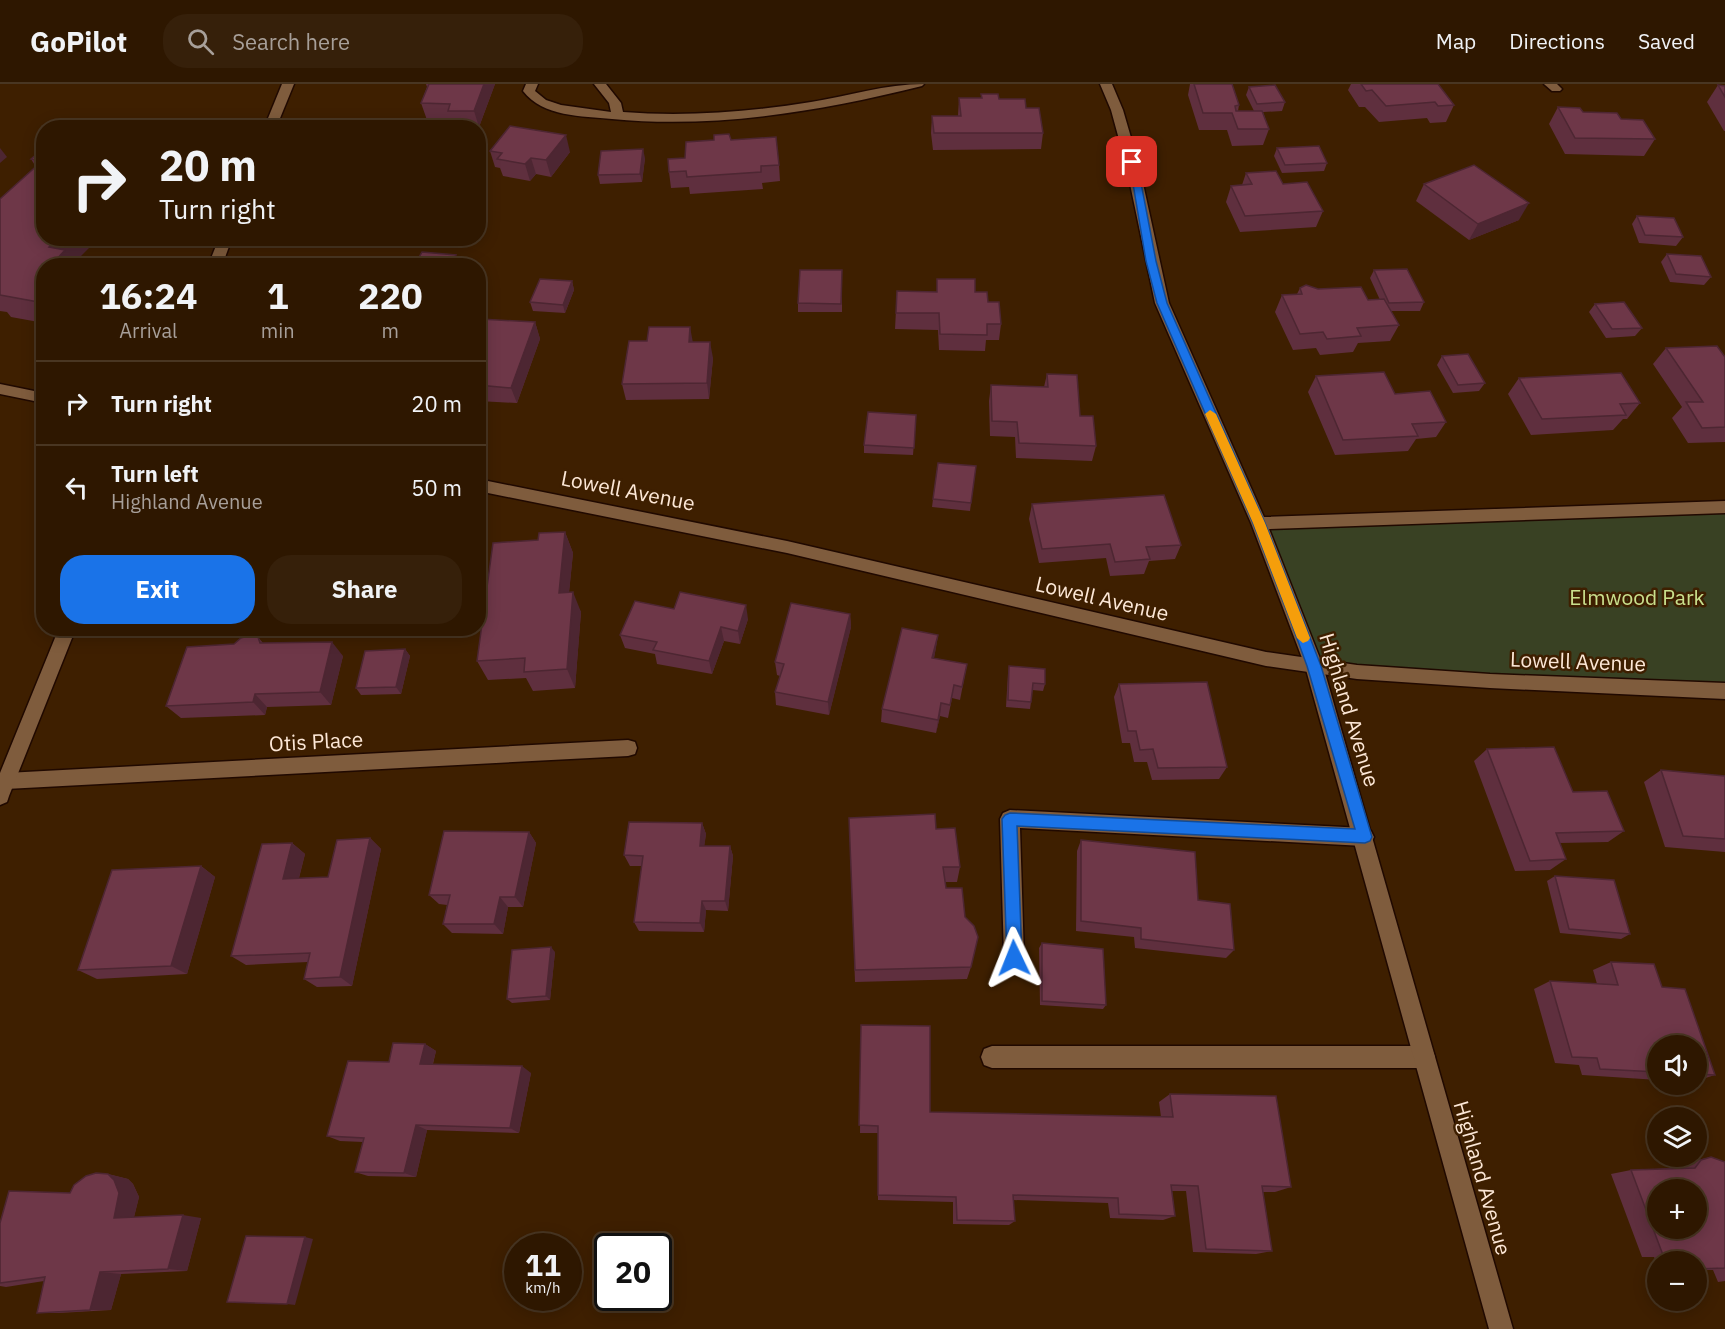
<!DOCTYPE html>
<meta charset="utf-8">
<style>
body{margin:0;font-family:"IBM Plex Sans",sans-serif;background:#36200a;color:#f1f3f6;height:100vh;display:flex;flex-direction:column;font-size:22px;white-space:nowrap}
*{box-sizing:border-box;margin:0}
p{font-size:20px;color:#a79f99}
.icon{flex:none;width:33px;height:33px;fill:none;stroke:currentColor;stroke-width:2;stroke-linecap:round;stroke-linejoin:round}
.map{position:relative;flex:1;overflow:hidden}
.panel{position:absolute;left:36px;top:174px;width:450px;height:378px;display:flex;flex-direction:column;background:#2e1700;border-radius:24px;box-shadow:0 3px 15px #0003,0 0 0 2px #493622}
.panel>*{flex:none}
.guide{position:absolute;left:36px;top:36px;width:450px;height:126px;border-radius:24px;box-shadow:0 3px 15px #0003,0 0 0 2px #493622;background:#2e1700;color:#f1f3f6;overflow:hidden}
.fabs{position:absolute;left:1647px;top:951px;display:grid;gap:12px}
.fabs a{display:grid;place-items:center;width:60px;height:60px;border-radius:50%;background:#2e1700;box-shadow:0 3px 15px #0003,0 0 0 2px #493622;font-size:30px}
.speed{position:absolute;left:504px;top:1149px;display:flex;gap:12px;font-size:30px;font-weight:700;text-align:center}
.speed>*{display:grid;place-content:center;width:78px;height:78px;border-radius:50%;background:#2e1700;box-shadow:0 3px 15px #0003,0 0 0 2px #493622;line-height:1}
.speed small{font-size:15px;font-weight:400}
.speed .limit{border:3px solid #111;border-radius:9px;background:#fff;color:#111}
.pin{position:absolute;display:grid;place-items:center;width:51px;height:51px;color:#fff;margin:-26px;border-radius:12px;box-shadow:0 3px 9px #0006}
.me{position:absolute;width:66px;margin:-33px;rotate:358deg;stroke-linejoin:round;filter:drop-shadow(0 0 4px #0008)}
.turn{display:flex;align-items:center;gap:21px;height:126px;padding:0 24px;font-size:27px}
.turn .icon{width:78px;height:78px;stroke-width:2.5}
.turn b{display:block;font-size:42px;line-height:51px}
.eta{display:flex;justify-content:space-evenly;align-items:center;height:102px;text-align:center}
.eta b{font-size:36px;font-weight:800;line-height:42px}
.action{display:flex;gap:12px;margin-top:auto;padding:12px 24px}
.action a{flex:1;height:69px;border-radius:24px;background:#1a73e8;color:#fff;font-size:24px;font-weight:800;line-height:69px;text-align:center}
.action a+a{background:#36200a;color:#f1f3f6}
ul{padding:0;list-style:none}
li{display:flex;align-items:center;gap:18px;height:84px;padding:0 24px;border-top:2px solid #493622}
li div{flex:1}
li b{display:block;font-size:22px}
li em{font-style:normal}
header{display:flex;align-items:center;gap:36px;box-sizing:border-box;height:84px;padding:0 30px;background:#2e1700;border-bottom:2px solid #493622}
header strong{font-size:28px}
nav{display:flex;gap:33px;margin-inline-start:auto;font-size:21px}
.search{width:420px;height:54px;background:#36200a;display:flex;align-items:center;gap:15px;box-sizing:border-box;padding:0 21px;border-radius:24px;color:#a79f99;font-size:22px}
.map>svg:first-child{display:block}
.green{fill:#394123}
.lines{fill:none;stroke-linecap:round;stroke-linejoin:round}
.service-casing{stroke:#200900;stroke-width:3}
.minor-casing{stroke:#200900;stroke-width:3}
.tertiary-casing{stroke:#200900;stroke-width:3}
.service{fill:#7f5c3d;fill-rule:evenodd}
.minor{fill:#7f5c3d;fill-rule:evenodd}
.tertiary{fill:#7f5c3d;fill-rule:evenodd}
.wall{fill:#5f2f3e}
.shaded-wall{fill:#4d2632}
.building{fill:#6e3748;stroke:#4d2632;stroke-width:1.5;fill-rule:evenodd}
.route{fill:#1a73e8;stroke:#114b97;stroke-width:1.5}
.slow{fill:#f59e0b}
.labels{text-anchor:middle;stroke-width:5;stroke-linejoin:round;paint-order:stroke}
.street-label{font-size:21px;fill:#fde8d7;stroke:#3e1f00}
.park-label{font-size:21px;fill:#c9e08d;stroke:#3e1f00}
</style>
<header>
<strong>GoPilot</strong>
<div class="search"><svg class="icon" aria-label="search" viewBox="0 0 24 24"><circle cx="10" cy="10" r="6"/><path d="M15 15l6 6"/></svg>Search here</div>
<nav><a>Map</a><a>Directions</a><a>Saved</a></nav>
</header>
<div class="map">
<svg width="1725" height="1245" viewBox="0 0 1725 1245">
<rect width="100%" height="100%" fill="#3e1f00"/>
<!-- green -->
<path class="green" d="M1725,423V607L1314,582L1259,439Z"/>
<g class="lines">
<!-- service casing -->
<g class="service-casing">
<g id="service">
<path d="M1010,726L1364,744L1371,747L1374,753L1371,759L1364,762L1020,744L1024,874L1021,881L1014,884L1007,881L1004,874L1000,735L1003,729Z"/>
<path d="M992,962H1424L1432,965L1435,973L1432,981L1424,984H992L984,981L981,973L984,965Z"/>
</g>
</g>
<!-- minor casing -->
<g class="minor-casing">
<g id="minor">
<path d="M526,0H538L535,7L546,16L561,21L611,28L609,19L594,0H606L621,19L623,28C685,33 749,28 811,18C848,12 886,0 924,0L922,2C822,27 716,45 612,35C582,32 543,33 523,7Z"/>
<path d="M1100,0H1112L1123,26L1139,81L1169,219L1264,433L1725,417V429L1269,445L1323,582L1513,1245H1489L1305,582L1251,439L1155,219L1126,81L1111,26Z"/>
<path d="M1544,0H1557L1562,5L1560,7H1552Z"/>
<path d="M628,656L635,658L637,664L635,670L628,672L6,705L0,703V691L6,689Z"/>
</g>
</g>
<!-- tertiary casing -->
<g class="tertiary-casing">
<g id="tertiary">
<path d="M282,0H294L276,44H264Z"/>
<path d="M219,154H232L222,182H208Z"/>
<path d="M0,300L44,309V319L0,310Z"/>
<path d="M478,395L787,457L1266,568L1357,581L1490,590L1725,599V615L1490,604L1357,595L1266,582L787,469L478,407Z"/>
<path d="M59,544H76L9,712L7,718L0,721V689Z"/>
</g>
</g>
<!-- service -->
<use href="#service" class="service"/>
<!-- minor -->
<use href="#minor" class="minor"/>
<!-- tertiary -->
<use href="#tertiary" class="tertiary"/>
</g>
<!-- wall -->
<g class="wall">
<path d="M426,0H495L479,43H453L451,36H427L421,19L427,3Z"/>
<path d="M1190,0H1232L1239,21L1238,27H1254L1246,11L1249,3L1285,18L1282,27L1263,28L1269,45L1263,61L1232,62L1227,46H1199L1188,11Z"/>
<path d="M1351,0H1438L1454,21L1446,38L1430,39L1427,34L1379,38L1365,23H1359L1348,6Z"/>
<path d="M1718,1L1725,2V47H1724L1707,18Z"/>
<path d="M981,10L999,15L1026,24L1043,49L1041,65L933,66L931,49L932,32H958L959,14H981Z"/>
<path d="M1558,23L1621,35L1655,55L1644,72L1565,70L1549,40Z"/>
<path d="M731,56L779,81L780,97L762,99L763,105L690,110L689,103L671,104L669,88L685,74Z"/>
<path d="M44,64L74,179L44,182V239L11,233L7,228L0,227V115L36,83L31,75Z"/>
<path d="M1277,64L1327,79L1324,87L1282,89L1274,72Z"/>
<path d="M490,67L570,68L551,93L536,90L530,97L503,92L500,84L495,83Z"/>
<path d="M645,74L642,98L600,100L598,91Z"/>
<path d="M1246,89L1323,127L1316,143L1240,148L1226,118L1231,102L1242,101Z"/>
<path d="M1424,100L1519,136L1469,156L1416,117Z"/>
<path d="M1637,132L1683,153L1676,162L1639,159L1632,140Z"/>
<path d="M1667,170L1711,193L1704,201L1670,198L1661,178Z"/>
<path d="M842,186V228H798V219Z"/>
<path d="M1374,186L1424,218L1420,227H1391L1399,241L1390,257L1358,259L1353,268L1320,271L1316,264L1293,266L1275,228L1282,211L1297,210L1300,204L1318,205L1368,216H1380L1370,194Z"/>
<path d="M937,195L975,208L988,218L1001,240L999,256H986L985,267L939,266L938,246L895,245L897,207L937,208Z"/>
<path d="M572,197L574,206L565,229L533,227L530,218Z"/>
<path d="M1595,220L1642,244L1635,252L1606,254L1589,228Z"/>
<path d="M535,238L540,255L517,319L478,317V239Z"/>
<path d="M693,258L713,274L709,315L626,316L622,300Z"/>
<path d="M1666,264L1725,273V358L1688,359L1672,334L1682,323L1653,280Z"/>
<path d="M1442,272L1485,299L1479,307L1453,309L1437,281Z"/>
<path d="M1047,290L1080,332L1096,362L1092,377L1016,374L1015,353L990,352L989,317L991,301L1044,303Z"/>
<path d="M1316,292L1395,310L1446,338L1436,353L1416,355L1408,367L1335,371L1308,308Z"/>
<path d="M1519,294L1640,319L1627,335H1623L1613,346L1531,351L1508,310Z"/>
<path d="M916,331L913,371L864,369V361Z"/>
<path d="M976,382L970,427L932,423L933,415Z"/>
<path d="M1032,420L1181,461L1175,475L1149,477L1144,490L1110,492L1106,474L1039,479L1029,435Z"/>
<path d="M565,448L573,469L569,508L581,528L575,604L533,607L526,594L488,596L477,577L538,456Z"/>
<path d="M674,525L748,535L740,560L724,557L712,590L657,580L655,570L625,564L620,551Z"/>
<path d="M850,530L851,543L829,631L776,621L775,608L780,592L777,591L775,578Z"/>
<path d="M938,551L934,574L967,580L960,616L952,614L948,634L940,632L936,649L881,638L882,625Z"/>
<path d="M258,553L263,559L343,572L331,621L267,623L265,631L181,634L166,622L234,560Z"/>
<path d="M405,565L410,572L401,610L361,611L356,604Z"/>
<path d="M1009,582L1045,600L1043,607L1032,606L1031,618L1030,625L1006,623L1008,589Z"/>
<path d="M1119,600L1227,683L1219,695L1152,696L1147,678H1134L1130,659H1122L1114,613Z"/>
<path d="M1487,665L1573,708L1624,747L1608,758L1560,759L1566,775L1550,786L1515,787L1474,677Z"/>
<path d="M1661,686L1725,692V768L1665,763L1644,698Z"/>
<path d="M849,734L936,745L960,783L957,798H945L946,804L971,883L967,895L855,898Z"/>
<path d="M702,739L706,750L704,762H730L733,772L728,827L706,826L704,848L639,847L634,838L642,782H630L624,771Z"/>
<path d="M529,748L536,759L523,823H508L503,850L452,849L443,840L447,821L439,820L429,811Z"/>
<path d="M370,754L381,765L352,902L317,903L304,895L308,878L246,881L231,872L292,759L305,770L299,794L328,793Z"/>
<path d="M1081,756L1198,816L1234,866L1226,874L1135,864L1134,853L1076,847L1077,767Z"/>
<path d="M201,782L215,793L187,890L97,895L78,886Z"/>
<path d="M1555,792L1630,850L1621,855L1560,849L1547,797Z"/>
<path d="M1042,859L1106,921L1103,925L1040,921L1039,864Z"/>
<path d="M555,868L550,916L512,919L507,915Z"/>
<path d="M1611,878L1662,903L1715,991L1696,997V962H1658V996L1582,991L1579,981L1555,979L1534,905L1550,897L1597,900L1593,886Z"/>
<path d="M861,941L930,1028L1161,1033L1159,1018L1170,1010L1291,1103L1275,1108H1263L1272,1167L1256,1170L1193,1168L1186,1107H1172L1175,1132L1163,1136L1110,1134L1108,1119L1013,1116L1015,1137L1009,1141L953,1140V1118L878,1116V1049H860Z"/>
<path d="M425,960L436,967L433,980L531,989L519,1049L427,1046L416,1093L368,1092L355,1088L363,1058L340,1057L327,1052L389,978Z"/>
<path d="M1711,1073L1725,1078V1197L1718,1198L1713,1186H1696V1178H1658V1182L1654,1173H1642L1611,1090L1631,1086L1677,1084L1680,1080Z"/>
<path d="M108,1090L128,1095L133,1100L139,1113L134,1133L201,1134L187,1187L121,1190L111,1226L59,1229H37L44,1197L6,1203L0,1202V1139L70,1109Z"/>
</g>
<!-- shaded-wall -->
<g class="shaded-wall">
<path d="M484,0H495L479,43L474,27Z"/>
<path d="M566,51L570,68L551,93L546,76Z"/>
<path d="M0,64L7,73L0,79Z"/>
<path d="M643,65L645,74L642,98L640,90Z"/>
<path d="M531,74L536,90L530,97L525,80Z"/>
<path d="M1529,119L1519,136L1469,156L1478,140Z"/>
<path d="M58,154H99L74,179L77,182H58L49,163Z"/>
<path d="M456,171L459,180L458,182H450Z"/>
<path d="M572,197L574,206L565,229L563,221Z"/>
<path d="M535,238L540,255L517,319L511,304Z"/>
<path d="M690,243L693,259L689,258Z"/>
<path d="M710,258L713,274L709,315L707,299Z"/>
<path d="M565,448L573,469L567,529L559,509Z"/>
<path d="M573,508L581,528L575,604L567,585Z"/>
<path d="M746,521L748,535L740,560L738,547Z"/>
<path d="M850,530L851,543L829,631L828,618Z"/>
<path d="M721,543L724,557L712,590L709,577Z"/>
<path d="M938,551L936,564L931,588L932,574Z"/>
<path d="M332,558L343,572L331,621L320,608Z"/>
<path d="M405,565L410,572L401,610L396,603Z"/>
<path d="M255,610L267,623L265,631L253,618Z"/>
<path d="M941,619L940,632L936,649L938,636Z"/>
<path d="M702,739L706,750L703,772L700,762Z"/>
<path d="M529,748L536,759L523,823L515,813Z"/>
<path d="M370,754L381,765L352,902L340,893Z"/>
<path d="M292,759L305,770L296,805L283,795Z"/>
<path d="M730,762L733,772L728,827L725,817Z"/>
<path d="M201,782L215,793L187,890L171,882Z"/>
<path d="M500,813L508,823L503,850L494,840Z"/>
<path d="M702,817L706,826L704,848L700,839Z"/>
<path d="M551,863L555,868L550,916L546,912Z"/>
<path d="M425,960L436,967L431,986L420,980Z"/>
<path d="M522,982L531,989L519,1049L510,1044Z"/>
<path d="M416,1041L427,1046L416,1093L404,1089Z"/>
<path d="M108,1090L128,1095L133,1100L139,1113L133,1137L114,1134Z"/>
<path d="M183,1131L201,1134L187,1187L168,1185Z"/>
<path d="M305,1153L313,1155L295,1221L287,1220Z"/>
<path d="M100,1188L121,1190L111,1226H90Z"/>
</g>
<!-- building -->
<g class="building">
<path d="M429,0H484L474,27H448L450,20L421,19Z"/>
<path d="M1194,0H1232L1239,21L1235,22L1236,27H1262L1269,45H1238L1232,29H1203Z"/>
<path d="M1361,0H1438L1454,21L1438,22L1435,18L1386,22L1372,6L1366,7Z"/>
<path d="M1275,1L1285,18L1257,20L1249,3Z"/>
<path d="M1718,1L1725,2V13Z"/>
<path d="M981,10H998L999,15H1025L1026,24H1039L1043,49H934L932,32H961L959,14H982Z"/>
<path d="M1558,23L1580,24L1583,28L1617,29L1621,35L1643,36L1655,55L1575,54Z"/>
<path d="M510,42L566,51L546,76L531,74L525,80L497,75L502,69L490,67Z"/>
<path d="M729,50L731,56L776,53L779,81L761,82V88L687,93L686,87L669,88L668,75L685,74L686,58L714,56V51Z"/>
<path d="M1319,62L1327,79L1285,81L1277,64Z"/>
<path d="M44,64V154H58L49,163L65,166L55,177L80,182H44V219L0,211V115L42,77L31,75Z"/>
<path d="M643,65L640,90L598,91L601,67Z"/>
<path d="M1474,81L1529,119L1478,140L1424,100Z"/>
<path d="M1276,87L1283,100L1307,98L1323,127L1245,132L1231,102L1252,100L1246,89Z"/>
<path d="M1637,132L1674,134L1683,153L1645,151Z"/>
<path d="M422,168L456,171L450,182H414Z"/>
<path d="M1667,170L1701,172L1711,193L1676,190Z"/>
<path d="M1407,185L1424,218L1389,219L1374,186Z"/>
<path d="M800,186H842L841,220L798,219Z"/>
<path d="M540,195L572,197L563,221L530,218Z"/>
<path d="M937,195H975V208H987L988,218H999L1001,240H987V251L940,250L939,229H896L897,207L937,208Z"/>
<path d="M1306,201L1318,205L1361,203L1368,216L1384,215L1399,241L1357,244L1361,252L1327,255L1323,248L1300,250L1282,211L1302,210L1300,204Z"/>
<path d="M1624,218L1642,244L1612,245L1595,220Z"/>
<path d="M480,235L535,238L511,304L478,301V239Z"/>
<path d="M649,243H690L689,258H710L707,299L622,300L629,257H647Z"/>
<path d="M1717,262L1725,273V343L1702,344L1686,318H1703L1666,264Z"/>
<path d="M1468,270L1485,299L1458,301L1442,272Z"/>
<path d="M1384,288L1395,310L1430,307L1446,338L1412,340L1418,352L1343,356L1316,292Z"/>
<path d="M1621,289L1640,319L1620,320L1626,331L1542,335L1519,294Z"/>
<path d="M1047,290L1077,291L1080,332H1093L1096,362L1019,359L1017,338L992,337L991,301L1048,303Z"/>
<path d="M868,328L916,331L914,364L864,361Z"/>
<path d="M938,379L976,382L971,419L933,415Z"/>
<path d="M1164,411L1181,461L1146,463L1150,475L1115,478L1110,460L1042,465L1032,420Z"/>
<path d="M565,448L559,509L573,508L567,585L524,588L525,574L477,577L493,459L538,456L539,449Z"/>
<path d="M680,508L746,521L738,547L721,543L709,577L653,566L657,558L620,551L635,517L674,525Z"/>
<path d="M791,519L850,530L828,618L775,608L784,580L775,578Z"/>
<path d="M902,544L938,551L932,574L967,580L962,603L954,601L950,621L941,619L938,636L882,625Z"/>
<path d="M251,551L258,553L260,559L332,558L320,608L255,610L253,618L166,622L187,563L234,560L241,554Z"/>
<path d="M405,565L396,603L356,604L365,567Z"/>
<path d="M1009,582L1045,585V600L1033,599L1031,618L1008,616Z"/>
<path d="M1207,598L1227,683L1158,684L1153,665L1140,666L1136,647H1128L1119,600Z"/>
<path d="M1554,663L1573,708L1607,707L1624,747L1556,749L1566,775L1530,777L1487,665Z"/>
<path d="M1661,686L1725,692V755L1683,752Z"/>
<path d="M935,730L936,745L955,744L960,783H943L946,804H962L965,833L974,842L978,853L971,883L855,886L849,734Z"/>
<path d="M629,738L702,739L700,762H730L725,817H702L700,839L634,838L643,772L624,771Z"/>
<path d="M444,747L529,748L515,813H500L494,840H443L450,811H429Z"/>
<path d="M370,754L340,893L304,895L310,869L231,872L262,760L292,759L283,795L328,793L337,756Z"/>
<path d="M1081,756L1195,768L1198,816L1230,820L1234,866L1141,855V844L1081,837Z"/>
<path d="M201,782L171,882L78,886L112,786Z"/>
<path d="M1555,792L1614,796L1630,850L1569,845Z"/>
<path d="M1042,859L1103,865L1106,921L1042,917Z"/>
<path d="M551,863L546,912L507,915L512,866Z"/>
<path d="M1611,878L1654,880L1662,903L1685,905L1715,991L1696,990V962H1658V988L1600,985L1597,974L1572,973L1550,897L1618,901Z"/>
<path d="M861,941L930,942V1028L1173,1033L1170,1010L1276,1012L1291,1103L1262,1102L1272,1167L1206,1165L1198,1102L1171,1101L1175,1132L1119,1130L1118,1114L1013,1111L1015,1137L957,1136L956,1113L878,1111V1042L859,1041Z"/>
<path d="M393,959L425,960L420,980L522,982L510,1044L416,1041L404,1089L355,1088L364,1054L327,1052L348,977L389,978Z"/>
<path d="M1711,1073L1725,1078V1184L1696,1185V1178H1678L1676,1171H1663L1631,1086L1695,1084L1701,1076ZM1658,1106H1696V1144H1658Z"/>
<path d="M96,1089L108,1090L114,1096L119,1109L114,1134L183,1131L168,1185L100,1188L90,1226L37,1229L45,1193L0,1199V1139L9,1107L70,1109L74,1101L86,1092Z"/>
<path d="M246,1152L305,1153L287,1220L227,1218Z"/>
</g>
<!-- route -->
<path class="route" d="M1129,76L1137,78L1156,177L1167,219L1265,439L1304,538L1321,582L1372,753L1370,757L1365,759L1017,742L1022,874L1020,879L1014,881L1009,879L1007,874L1002,735L1005,731L1010,729L1355,745L1307,582L1291,538L1253,439L1157,219L1146,177Z"/>
<!-- slow -->
<path class="slow" d="M1210,326L1216,330L1265,439L1310,554L1308,557L1303,559L1297,554L1253,439L1205,330Z"/>
<g class="labels">
<!-- street labels -->
<g class="street-label">
<text transform="translate(628 407) rotate(11)" y="7">Lowell Avenue</text>
<text transform="translate(1102 515) rotate(13)" y="7">Lowell Avenue</text>
<text transform="translate(1578 578) rotate(2)" y="7">Lowell Avenue</text>
<text transform="translate(1349 626) rotate(73)" y="7">Highland Avenue</text>
<text transform="translate(316 658) rotate(-3)" y="7">Otis Place</text>
<text transform="translate(1482 1094) rotate(74)" y="7">Highland Avenue</text>
</g>
<!-- park labels -->
<g class="park-label">
<text x="1637" y="521">Elmwood Park</text>
</g>
</g>
</svg>
<div class="fabs">
<a><svg class="icon" aria-label="sound" viewBox="0 0 24 24"><path d="M4 9h4l5-4v14l-5-4H4zM17 9q2 3 0 6"/></svg></a>
<a><svg class="icon" aria-label="layers" viewBox="0 0 24 24"><path d="M12 4l9 5-9 5-9-5zM3 14l9 5 9-5"/></svg></a>
<a>+</a>
<a>−</a>
</div>
<div class="speed"><div>11<small>km/h</small></div><div class="limit">20</div></div>
<div class="pin" style="left:1132px;top:78px;background:#d93025"><svg class="icon" aria-label="arrive" viewBox="0 0 24 24"><path d="M6 21V4h12l-3 4 3 4H6"/></svg></div>
<svg class="me" style="left:1014px;top:874px" viewBox="-20 -20 40 40"><path d="M0-17L14 15 0 8-14 15z" fill="#1a73e8" stroke="#fff" stroke-width="4"/></svg>
<div class="guide">
<div class="turn"><svg class="icon" aria-label="right" viewBox="0 0 24 24"><path d="M7 20v-9h11M14 6l5 5-5 5"/></svg><div><b>20 m</b>Turn right</div></div>
</div>
<section class="panel">
<div class="eta">
<div><b>16:24</b><p>Arrival</p></div>
<div><b>1</b><p>min</p></div>
<div><b>220</b><p>m</p></div>
</div>
<ul>
<li><svg class="icon" aria-label="right" viewBox="0 0 24 24"><path d="M7 20v-9h11M14 6l5 5-5 5"/></svg><div><b>Turn right</b></div><em>20 m</em></li>
<li><svg class="icon" aria-label="left" viewBox="0 0 24 24"><path d="M17 20v-9H6M10 6l-5 5 5 5"/></svg><div><b>Turn left</b><p>Highland Avenue</p></div><em>50 m</em></li>
</ul>
<div class="action"><a>Exit</a><a>Share</a></div>
</section>
</div>
